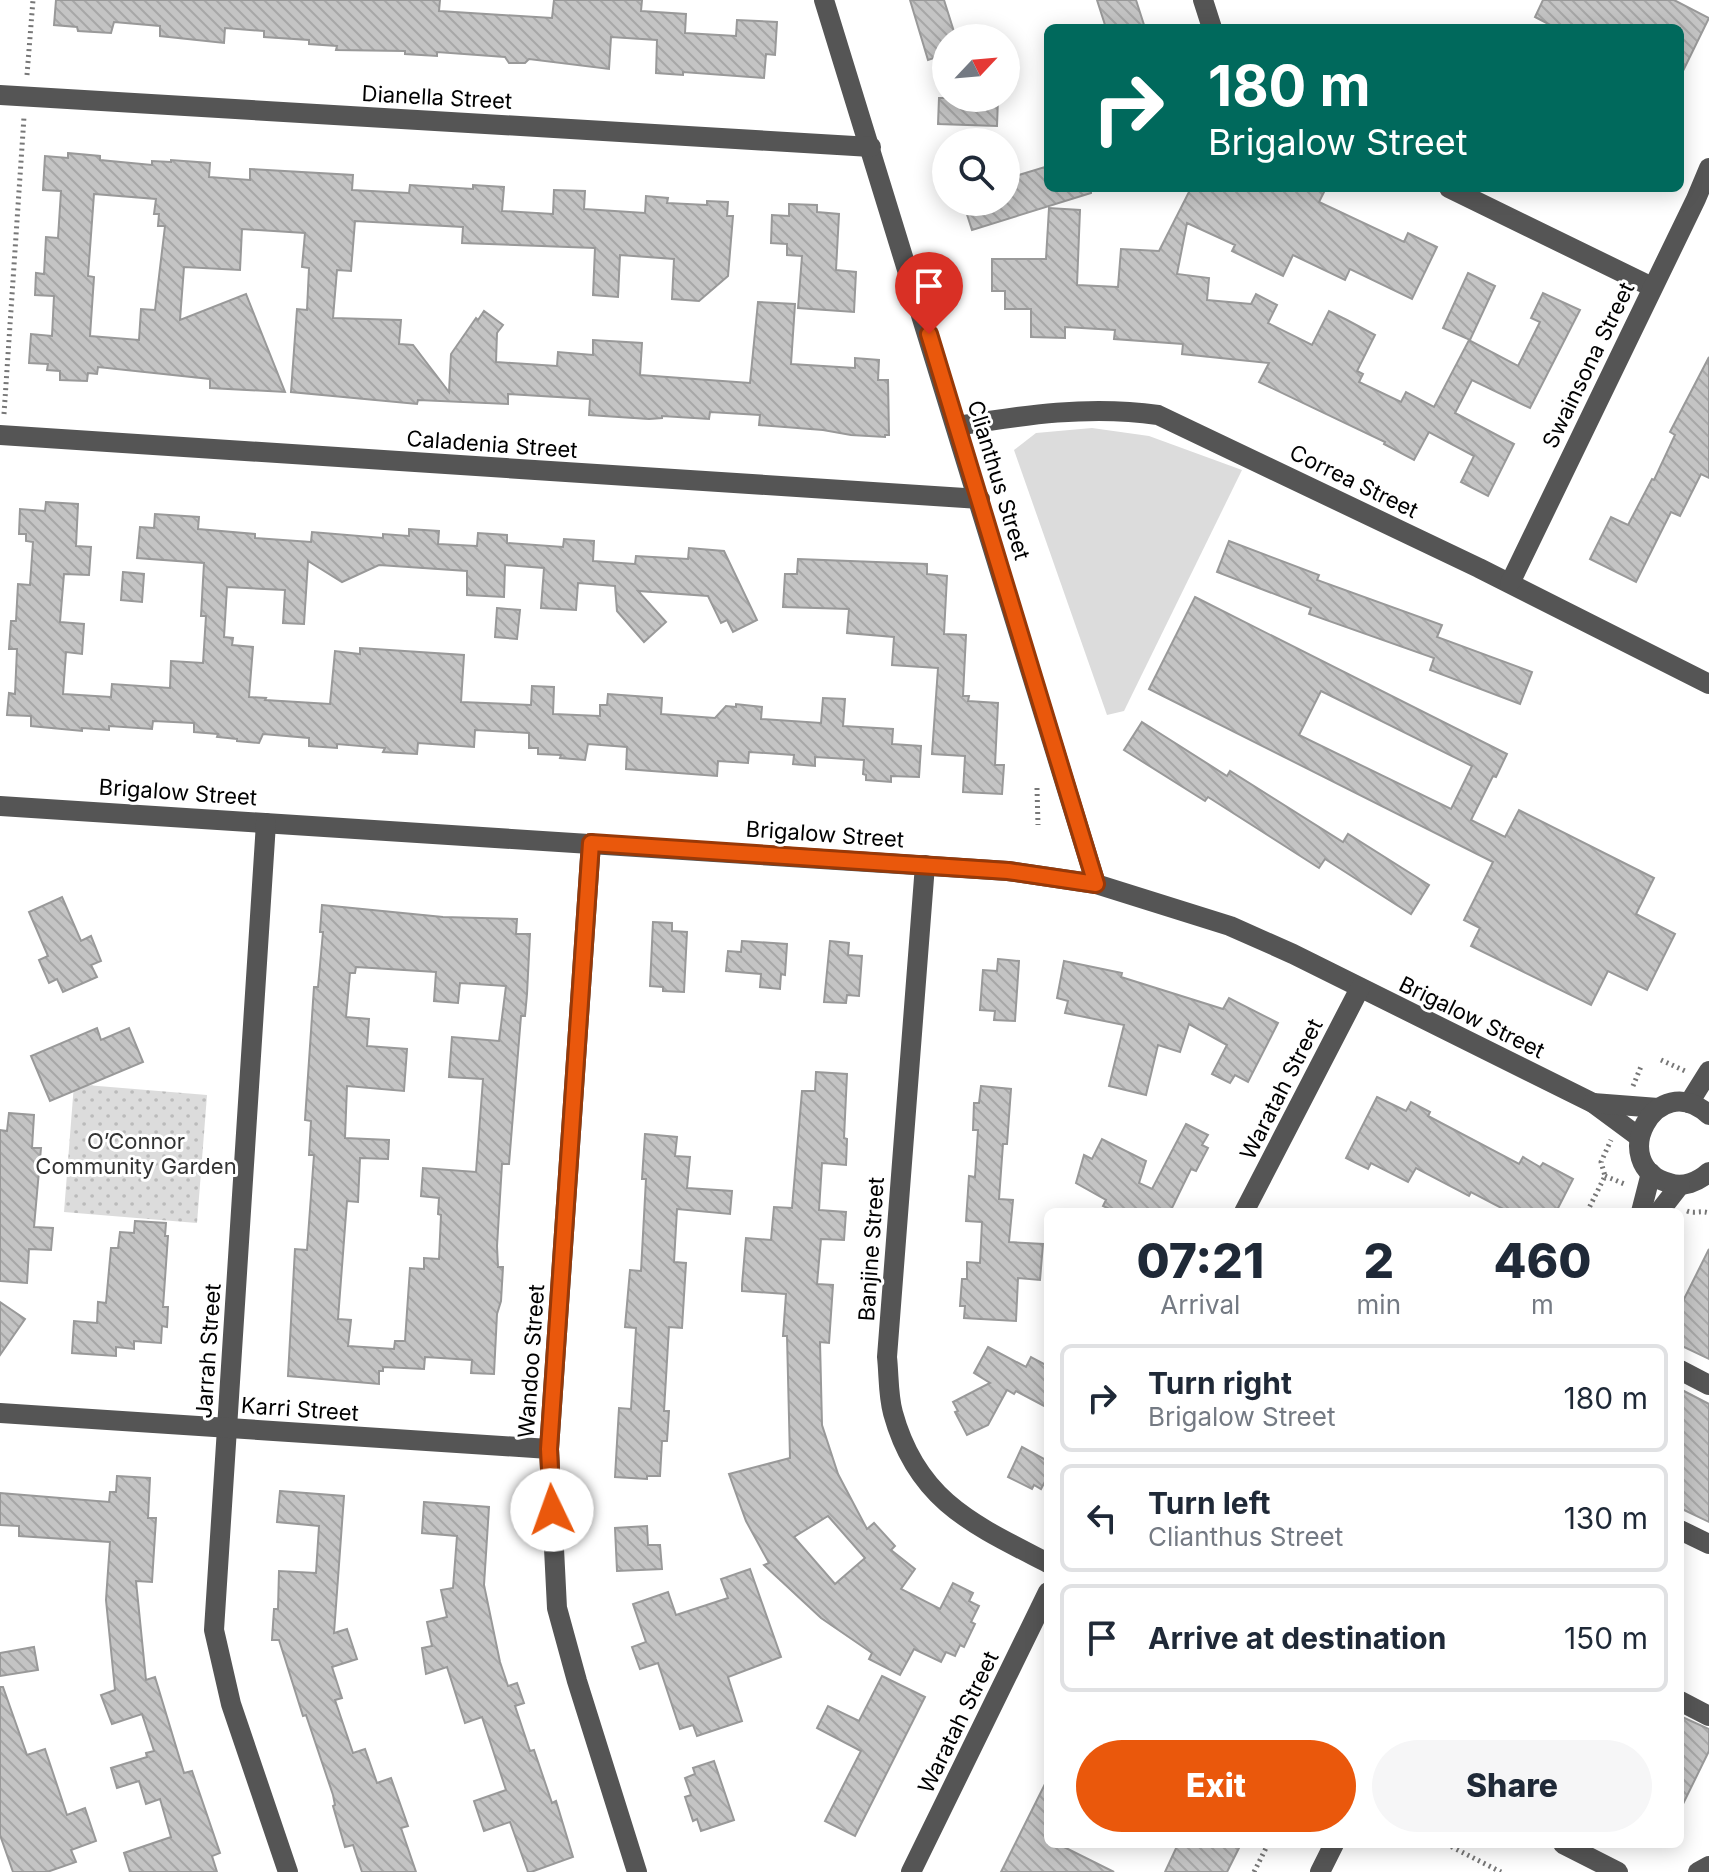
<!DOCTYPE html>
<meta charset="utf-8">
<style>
body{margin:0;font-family:Inter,sans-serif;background:#f6f6f7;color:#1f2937;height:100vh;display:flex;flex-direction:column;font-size:30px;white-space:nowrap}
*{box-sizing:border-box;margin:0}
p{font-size:26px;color:#747a83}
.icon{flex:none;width:44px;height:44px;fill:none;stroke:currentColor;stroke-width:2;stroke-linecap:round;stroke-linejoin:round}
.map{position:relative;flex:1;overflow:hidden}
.panel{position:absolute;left:1044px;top:1208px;width:640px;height:640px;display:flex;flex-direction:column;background:#fff;border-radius:12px;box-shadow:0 4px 20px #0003}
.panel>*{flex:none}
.guide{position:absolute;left:1044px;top:24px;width:640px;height:168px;border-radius:12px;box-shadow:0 4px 20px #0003;background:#00695c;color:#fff;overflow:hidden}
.needle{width:52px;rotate:64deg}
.tools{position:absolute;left:932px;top:24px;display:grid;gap:16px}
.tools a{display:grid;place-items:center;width:88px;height:88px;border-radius:50%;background:#fff;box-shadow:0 4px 20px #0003;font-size:40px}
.pin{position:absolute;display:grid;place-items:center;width:68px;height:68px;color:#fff;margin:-82px -34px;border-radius:50% 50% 50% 0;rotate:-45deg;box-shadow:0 0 8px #0007}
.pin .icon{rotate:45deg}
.me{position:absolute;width:88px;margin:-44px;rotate:357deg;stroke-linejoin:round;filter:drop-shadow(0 0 6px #0008)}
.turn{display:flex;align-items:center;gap:28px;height:168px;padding:0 32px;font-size:36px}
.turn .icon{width:104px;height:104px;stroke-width:2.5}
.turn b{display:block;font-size:56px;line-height:68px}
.eta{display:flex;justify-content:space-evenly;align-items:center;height:136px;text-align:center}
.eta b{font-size:48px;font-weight:800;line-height:56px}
.primary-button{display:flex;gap:16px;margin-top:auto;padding:16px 32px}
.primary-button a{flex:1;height:92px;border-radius:48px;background:#ea580c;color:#fff;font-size:32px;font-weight:800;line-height:92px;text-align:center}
.primary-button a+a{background:#f6f6f7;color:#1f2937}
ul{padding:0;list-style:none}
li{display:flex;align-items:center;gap:24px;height:108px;margin:0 16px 12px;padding:0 16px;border:4px solid #e0e1e3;border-radius:12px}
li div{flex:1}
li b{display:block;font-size:30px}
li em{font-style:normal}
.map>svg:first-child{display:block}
.grass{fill:url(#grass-dots)}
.park{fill:#dcdcdc}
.building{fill:url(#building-back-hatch);stroke:#999;stroke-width:2;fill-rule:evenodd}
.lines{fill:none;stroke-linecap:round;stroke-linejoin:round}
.path{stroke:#777;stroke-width:5;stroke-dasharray:2 4;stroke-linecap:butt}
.minor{stroke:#555;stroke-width:20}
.route-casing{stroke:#983908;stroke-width:20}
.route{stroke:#ea580c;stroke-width:14}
.labels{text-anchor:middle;stroke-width:6;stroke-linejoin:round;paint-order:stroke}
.street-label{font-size:22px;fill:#000;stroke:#fff}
.park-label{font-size:22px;fill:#333;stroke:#fff}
</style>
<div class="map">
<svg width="1709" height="1872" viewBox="0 0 1709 1872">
<defs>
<pattern id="grass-dots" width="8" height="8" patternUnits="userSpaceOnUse" patternTransform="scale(2)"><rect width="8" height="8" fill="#dcdcdc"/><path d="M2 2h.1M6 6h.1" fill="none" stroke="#bbb" stroke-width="1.8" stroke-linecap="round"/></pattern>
<pattern id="building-back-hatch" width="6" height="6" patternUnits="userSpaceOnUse" patternTransform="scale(2)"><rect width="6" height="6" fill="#c4c4c4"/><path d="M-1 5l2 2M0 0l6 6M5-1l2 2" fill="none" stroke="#a7a7a7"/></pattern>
</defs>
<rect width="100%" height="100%" fill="#fff"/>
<!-- grass -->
<path class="grass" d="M74,1084L207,1095L197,1223L64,1212Z"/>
<!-- park -->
<path class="park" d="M1092,428L1149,436L1242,470L1124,711L1107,715L1014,450L1036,433Z"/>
<!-- building -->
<g class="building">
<path d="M56,0H440L439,11L552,18L554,0H642L641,11L686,14L685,33L736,36L737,20L777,22L775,55L766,54L764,78L683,72V75L656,73L657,40L611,37L609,69L529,59L525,63H509L505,57L437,52V56L405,54V51L336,50L337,46L309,44V40L264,37V31L225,28L224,43L160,36V26L114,22L111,33L78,31L77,27L54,25Z"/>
<path d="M910,0H944L956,38H946V54L928,60Z"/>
<path d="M1097,0H1136L1145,28H1106Z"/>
<path d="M1543,0H1674L1709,18L1680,77V28H1556L1535,17Z"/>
<path d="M939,98H998L997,126L938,124Z"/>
<path d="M68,153L100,156V160L152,165V161L171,162V160L210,163L209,177L250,180V169L353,175L352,190L409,193L410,185L473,189V185L504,187L502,211L553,214L554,190L585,191L584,209L645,213L646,196L668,198L667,203L707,205V201L728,202L727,216H733L728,276L699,301L672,299L674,259L620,255L618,297L593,295L595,248L462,243L463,227L355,221L351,271L337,270L333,318L401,320L399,344L413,345L449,392L451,354L476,318L478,320L484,311L503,325L497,333L496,362L557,366L558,352L593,355V340L642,343L640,375L750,383L758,302L795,304L791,364L855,368V358L879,360L878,380H888L889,435H885V437L851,435L823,430L759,425L760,415L710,412L709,419L662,416V418L649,419L589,415L590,399L508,394V404L418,400L417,404L291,392L297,309L307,310L309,268L302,267L305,233L242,229L240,270L184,267L180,320L246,294L285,392L210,388V379L98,367L97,374L88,373L87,381L60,380V371L47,370L48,364L29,363L31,334L52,336L54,296L35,295L36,273L44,274L46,237L58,238L61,191L43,190L45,156L68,158ZM94,194L156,199L154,214H159L158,226H165L155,310L141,309L139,340L90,336L94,277L88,276Z"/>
<path d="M1048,166V188H1091V193L972,230L963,202H1006V179Z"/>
<path d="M1191,188H1326L1319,202L1404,242L1408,233L1437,247L1412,299L1350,269L1345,280L1293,255L1283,276L1232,251L1235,245L1187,223L1177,274L1209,278L1207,300L1251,304L1256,294L1277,305L1268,323L1312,345L1329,311L1347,320L1375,335L1357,371L1363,374L1359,382L1401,402L1406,392L1434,407L1469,340L1518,366L1540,322L1531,318L1543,293L1580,310L1530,408L1472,380L1455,413L1514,444L1488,496L1461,482L1474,456L1429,432L1414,460L1384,444L1385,442L1259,382L1269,363L1182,354L1183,344L1114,339L1115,330L1065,327V338L1031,337V309H1005V291H992V259H1046L1049,208L1080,210L1077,285L1118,287L1121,249L1159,251Z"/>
<path d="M789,204L817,205V212L839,214L836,270L856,272L854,312L798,308L802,256L787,255V244L771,243L772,215L789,216Z"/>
<path d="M1468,273L1495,286L1470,340L1443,328Z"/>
<path d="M1709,357V478L1701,474L1680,516L1671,512L1636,582L1590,559L1611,517L1628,525L1652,479L1654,480L1675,435L1670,432Z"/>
<path d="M46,502L78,504L76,546L91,547L89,575L64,574L60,622L84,624L82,654L66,652L63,694L111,697L112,684L170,688L171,661L203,663L206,616H201L204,563L137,558L140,527L154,528L155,514L199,517L198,529L255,534V538L311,542L312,532L383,538V534L409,536V529L439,531L438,544L477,546L478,533L507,535V543L563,547L564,539L594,541L593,561L635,564L636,556L688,559L689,548L724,551L757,620L733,632L727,620L721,623L708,596L638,591L666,622L644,642L617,611L615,586L578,583L576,610L541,608L544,568L505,565L504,597L467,595V571L379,565L342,582L308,561L304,624L283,623L285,590L227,587L224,637L233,638L232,645L253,647L249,697L266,698L265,700L330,704L335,651L360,654V648L464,655L461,702L531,705L532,686L554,687L553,714L600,716V705H607L608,694L662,698L661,714L715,718L726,706L736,707V704L762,707L761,719L821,723L823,698L845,699L843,726L893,729L892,744L921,746L919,777L891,776V782L866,780V775L863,774L864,760L815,757V766L793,764L794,755L749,752L748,763L718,761L717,776L626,769L627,747L588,744L585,760L560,758L561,755L538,754V748H529V733L475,730L474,747L418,743L417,754L383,752L385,748L337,744V748L309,746V738L263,734L259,743L237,741V739L217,737L218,734L194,732V723L153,721L152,729L109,726V730L82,728V731L31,726V716L7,715L9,693L15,694L17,649H9L11,621H16L18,584L30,585L33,542L26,541V534H19L20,509L45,511Z"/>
<path d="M1229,541L1319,575L1317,580L1442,625L1437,637L1532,672L1520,704L1430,670L1434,658L1309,614L1311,608L1217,572Z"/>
<path d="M798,559L927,564V574L947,576L944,634L966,635L963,696H969L968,701L998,703L995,765H1004L1002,794L963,792L965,756L932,754L938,668L892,665L894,637L847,633L849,609L783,607L785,574H797Z"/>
<path d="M123,572L144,574L142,602L121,600Z"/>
<path d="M1195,597L1507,754L1496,777L1493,776L1471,820L1505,837L1519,810L1654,878L1636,914L1675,934L1647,990L1608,971L1591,1005L1471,946L1480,928L1464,920L1493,862L1149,689ZM1321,691L1472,766L1451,809L1299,735Z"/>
<path d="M497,608L520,610L517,639L495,637Z"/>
<path d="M1142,722L1227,776L1230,771L1343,842L1348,834L1429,885L1411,914L1325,859L1319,868L1208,797L1205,801L1124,750Z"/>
<path d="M62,897L81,941L91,936L101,961L91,965L97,977L63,992L57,979L49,983L39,960L48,956L29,912Z"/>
<path d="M322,905L443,917L517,919L516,934H530L527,994L525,1016H521L509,1164H502L497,1246L498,1267H503L501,1301L497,1314L494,1374L471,1373L472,1360L425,1357L424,1369L383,1367V1371H379V1384L288,1376L295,1249L307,1250L314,1155H309L311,1121L305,1120L314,987H318L323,932H320ZM356,967L436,972L434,1001L458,1003L460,983L506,986L499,1041L452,1037L449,1077L483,1079L476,1172L423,1168L421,1196L439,1198L438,1214L441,1215L439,1259L424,1258V1269L410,1268L405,1341H395L394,1349L348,1346L351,1320L338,1319L347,1201L358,1202L360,1158L388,1159L389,1140L345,1138L347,1086L404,1091L407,1049L367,1046L369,1019L346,1017L350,973H355Z"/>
<path d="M653,922L672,923V931L687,932L684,992L663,991V987L650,986Z"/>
<path d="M742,941L787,944L785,975L781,974L780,989L760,987L761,974L726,971L728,951L741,952Z"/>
<path d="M830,941L849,943L848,955L862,956L859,996L847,995L846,1003L824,1002Z"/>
<path d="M998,959L1019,961L1015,1021L994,1020L995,1011L980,1010L983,970L997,971Z"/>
<path d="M1064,961L1122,973L1121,977L1223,1009L1229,998L1278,1023L1248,1082L1235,1075L1230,1083L1212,1074L1227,1045L1189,1024L1180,1052L1158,1045L1146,1095L1109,1086L1124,1025L1065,1013L1068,1001L1057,998Z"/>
<path d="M97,1028L101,1040L129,1028L143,1062L50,1101L31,1056Z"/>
<path d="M816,1072L847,1074L844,1138L847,1139L846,1165L822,1163L819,1210L846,1212L844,1240L821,1239L817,1284L833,1285L829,1343L820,1342L822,1425L838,1474L867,1529L874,1523L895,1546L891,1550L915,1569L901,1589L940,1609L953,1583L973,1593L969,1601L979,1606L971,1622L975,1624L964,1647L960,1645L955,1656L946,1652L941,1662L914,1649L900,1675L869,1659L872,1653L821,1618L764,1565L769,1563L746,1521L729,1474L790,1458L787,1336H783L786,1294L742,1291V1285L746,1238L771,1240L774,1207L792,1208L802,1091H815ZM828,1516L865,1558L835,1584L794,1537Z"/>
<path d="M981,1086L1011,1089L1007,1144H1003L999,1199L1013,1200L1009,1242L1043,1244L1040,1280L1018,1278L1016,1321L964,1318L965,1306H960L962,1279H967V1262L980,1263L982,1222L966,1221L969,1176L975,1177L978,1130H973L974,1103H979Z"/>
<path d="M1377,1097L1406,1111L1411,1102L1430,1112L1428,1116L1519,1164L1523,1157L1540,1167L1543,1163L1573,1179L1556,1212H1509L1471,1192L1469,1196L1416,1168L1408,1182L1371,1163L1368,1169L1346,1158Z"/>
<path d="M9,1113L34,1115L32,1148H41L34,1227L53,1228L51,1250L29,1249L27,1283L0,1281V1130L7,1131Z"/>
<path d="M1186,1124L1208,1135L1202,1145L1208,1148L1196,1171L1191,1169L1170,1212H1116L1103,1206L1106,1200L1076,1183L1084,1155L1092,1159L1102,1139L1146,1161L1139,1183L1152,1189Z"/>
<path d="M645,1134L677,1137L675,1156L690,1157L687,1188L732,1191L730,1214L677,1209L674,1262L686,1263L682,1328L669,1327L664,1411H669L667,1441H662L660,1476H647V1479L615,1477L619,1408L631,1409L636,1328L625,1327L630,1270L641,1271L646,1179H642Z"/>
<path d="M135,1221L166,1223L165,1236H168L163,1307H168L167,1327L162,1326L161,1343L134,1341V1349L116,1347V1356L72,1353L74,1321L97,1323L98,1302L106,1303L111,1248H118L120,1232L134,1233Z"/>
<path d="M1709,1249V1359L1680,1345V1307Z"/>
<path d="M0,1302L25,1319L0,1355Z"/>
<path d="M988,1347L1026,1367L1031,1357L1048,1366V1408L1016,1391L1014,1394L1007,1390L988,1425L967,1435L955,1412L958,1411L953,1402L990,1383L974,1373Z"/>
<path d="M1680,1389L1709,1404V1522L1680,1508Z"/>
<path d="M1022,1447L1048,1461V1476L1041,1489L1034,1485L1032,1489L1008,1477Z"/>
<path d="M117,1476L150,1478L148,1518H156L152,1582L136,1581L146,1680L155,1677L184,1773L192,1771L220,1853L212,1856L217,1872H130L124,1853L171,1837L160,1799L146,1804L139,1781L117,1788L111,1768L147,1757L146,1753L154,1751L142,1714L112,1724L101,1695L115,1690L106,1600L110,1542L19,1536V1526L0,1525V1493L109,1502L110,1492H116Z"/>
<path d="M280,1491L344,1496L334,1633L347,1629L357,1659L332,1667L342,1698L335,1700L353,1753L365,1749L377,1783L391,1778L408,1826L401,1828L416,1872H362L353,1845L345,1847L333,1806L335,1805L333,1795L306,1715L303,1716L279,1640H272L274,1609H278L279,1571L316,1573L319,1526L277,1522Z"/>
<path d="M424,1502L489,1507L484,1585L500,1662L508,1686L517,1683L524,1703L515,1706L530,1751L534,1750L552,1803L556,1801L573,1857L531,1872H528L510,1822L484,1831L474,1801L506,1790L482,1717L465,1723L447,1667L426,1674L422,1648L432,1646L427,1622L447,1617L441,1590L453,1588L457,1536L422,1533Z"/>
<path d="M647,1526L648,1545H660L662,1569L617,1571L615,1528Z"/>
<path d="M750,1569L781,1657L728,1677L742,1721L697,1736L693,1725L680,1729L658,1663L640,1669L632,1647L646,1642L633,1604L668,1592L676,1615L728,1598L721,1579Z"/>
<path d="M34,1647L38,1670L0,1676V1653Z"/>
<path d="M882,1676L925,1697L855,1836L825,1821L861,1751L817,1728L828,1706L859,1721Z"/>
<path d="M0,1687H3L27,1755L45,1749L67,1815L85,1808L96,1841L71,1850L76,1862L47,1872H13L0,1835Z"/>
<path d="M1680,1716L1709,1729V1751L1680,1810Z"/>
<path d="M714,1761L734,1820L701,1831L697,1819L693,1821L685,1797L691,1795L685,1778L695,1774L693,1768Z"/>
<path d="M1048,1778V1844H1058L1114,1872H1001Z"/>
<path d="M1178,1844H1241L1227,1872H1165Z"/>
</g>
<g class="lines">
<!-- path -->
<g class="path">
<path d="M27,75L33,0"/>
<path d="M4,414L24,117"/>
<path d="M1037,788L1038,825"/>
<path d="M1661,1060L1685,1071"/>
<path d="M1633,1086L1642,1064"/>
<path d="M1605,1176L1627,1185"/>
<path d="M1687,1211C1695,1214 1701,1210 1709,1213"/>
<path d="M1587,1212L1605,1176L1601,1162L1611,1140"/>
<path d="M1446,1844L1501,1872"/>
<path d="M1254,1872L1268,1844"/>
</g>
<!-- minor -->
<g class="minor">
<path d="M824,0L1096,884"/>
<path d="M1203,0L1212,28"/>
<path d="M0,95L871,147"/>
<path d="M1449,188L1652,287"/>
<path d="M957,426C1025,415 1089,405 1158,415L1479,568L1709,684"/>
<path d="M0,435L980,499"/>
<path d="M1510,583L1696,199L1709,168"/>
<path d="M0,806L1008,871L1096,884L1230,926L1293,954L1593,1103L1639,1137"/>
<path d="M266,823L214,1630L231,1704L288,1872"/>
<path d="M591,843L549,1449L557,1608L577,1681L637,1872"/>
<path d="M925,865L887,1357C889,1375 888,1395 893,1413C917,1501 974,1525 1048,1563"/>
<path d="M1593,1103L1658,1108"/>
<path d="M1689,1103L1709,1071"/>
<path d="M1709,1115C1656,1066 1605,1165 1669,1183C1683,1188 1698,1182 1709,1172"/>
<path d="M1244,1212L1360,988"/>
<path d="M1641,1212L1651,1173"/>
<path d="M1659,1212L1680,1185"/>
<path d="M1680,1370L1709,1385"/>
<path d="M0,1413L549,1449"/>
<path d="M1680,1530L1709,1544"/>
<path d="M1680,1701L1709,1716"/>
<path d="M1563,1844L1618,1872"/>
<path d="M911,1872L1048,1592"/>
<path d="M1320,1872L1334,1844"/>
<path d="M1698,1872L1709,1866"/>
</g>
</g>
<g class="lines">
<!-- route casing -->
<g class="route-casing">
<path id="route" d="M552,1510L549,1449L591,843L1008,871L1096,884L929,334"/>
</g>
<!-- route -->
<use href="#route" class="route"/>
</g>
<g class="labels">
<!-- street labels -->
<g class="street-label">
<text transform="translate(437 97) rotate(3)" y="8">Dianella Street</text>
<text transform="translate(1588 365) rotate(-64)" y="8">Swainsona Street</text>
<text transform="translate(492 444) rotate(4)" y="8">Caladenia Street</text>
<text transform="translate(999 480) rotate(73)" y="8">Clianthus Street</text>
<text transform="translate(1354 481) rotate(26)" y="8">Correa Street</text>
<text transform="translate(178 792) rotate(4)" y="8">Brigalow Street</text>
<text transform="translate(825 834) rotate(4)" y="8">Brigalow Street</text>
<text transform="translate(1472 1017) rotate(26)" y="8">Brigalow Street</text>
<text transform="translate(1281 1089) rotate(-63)" y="8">Waratah Street</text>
<text transform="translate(871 1249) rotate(-86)" y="8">Banjine Street</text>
<text transform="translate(208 1351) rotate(-86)" y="8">Jarrah Street</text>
<text transform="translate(531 1361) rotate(-86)" y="8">Wandoo Street</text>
<text transform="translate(300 1409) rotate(4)" y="8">Karri Street</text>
<text transform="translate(958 1722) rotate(-64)" y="8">Waratah Street</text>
</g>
<!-- park labels -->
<g class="park-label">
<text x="136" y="1149">O’Connor<tspan x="136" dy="25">Community Garden</tspan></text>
</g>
</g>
</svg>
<div class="tools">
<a><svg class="needle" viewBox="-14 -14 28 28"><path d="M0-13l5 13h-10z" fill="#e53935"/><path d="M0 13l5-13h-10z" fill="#747a83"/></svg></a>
<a><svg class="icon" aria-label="search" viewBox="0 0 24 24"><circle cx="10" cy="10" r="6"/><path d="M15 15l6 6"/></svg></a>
</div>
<div class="pin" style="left:929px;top:334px;background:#d93025"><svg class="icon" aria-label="arrive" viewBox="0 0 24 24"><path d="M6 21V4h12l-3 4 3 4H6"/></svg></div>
<svg class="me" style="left:552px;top:1510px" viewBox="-20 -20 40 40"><circle r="19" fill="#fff"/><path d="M0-13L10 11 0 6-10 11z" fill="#ea580c"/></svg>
<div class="guide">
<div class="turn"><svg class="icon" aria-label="right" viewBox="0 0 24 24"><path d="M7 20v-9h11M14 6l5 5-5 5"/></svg><div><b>180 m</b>Brigalow Street</div></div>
</div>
<section class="panel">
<div class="eta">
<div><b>07:21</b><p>Arrival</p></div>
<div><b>2</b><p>min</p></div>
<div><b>460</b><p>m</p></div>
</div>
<ul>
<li><svg class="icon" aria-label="right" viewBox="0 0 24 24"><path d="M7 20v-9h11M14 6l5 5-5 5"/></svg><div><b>Turn right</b><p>Brigalow Street</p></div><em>180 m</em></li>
<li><svg class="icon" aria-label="left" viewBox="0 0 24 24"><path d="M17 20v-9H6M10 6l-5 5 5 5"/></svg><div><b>Turn left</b><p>Clianthus Street</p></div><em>130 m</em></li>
<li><svg class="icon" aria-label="arrive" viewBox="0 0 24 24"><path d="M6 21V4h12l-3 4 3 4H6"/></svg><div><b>Arrive at destination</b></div><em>150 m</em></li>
</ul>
<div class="primary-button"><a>Exit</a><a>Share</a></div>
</section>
</div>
